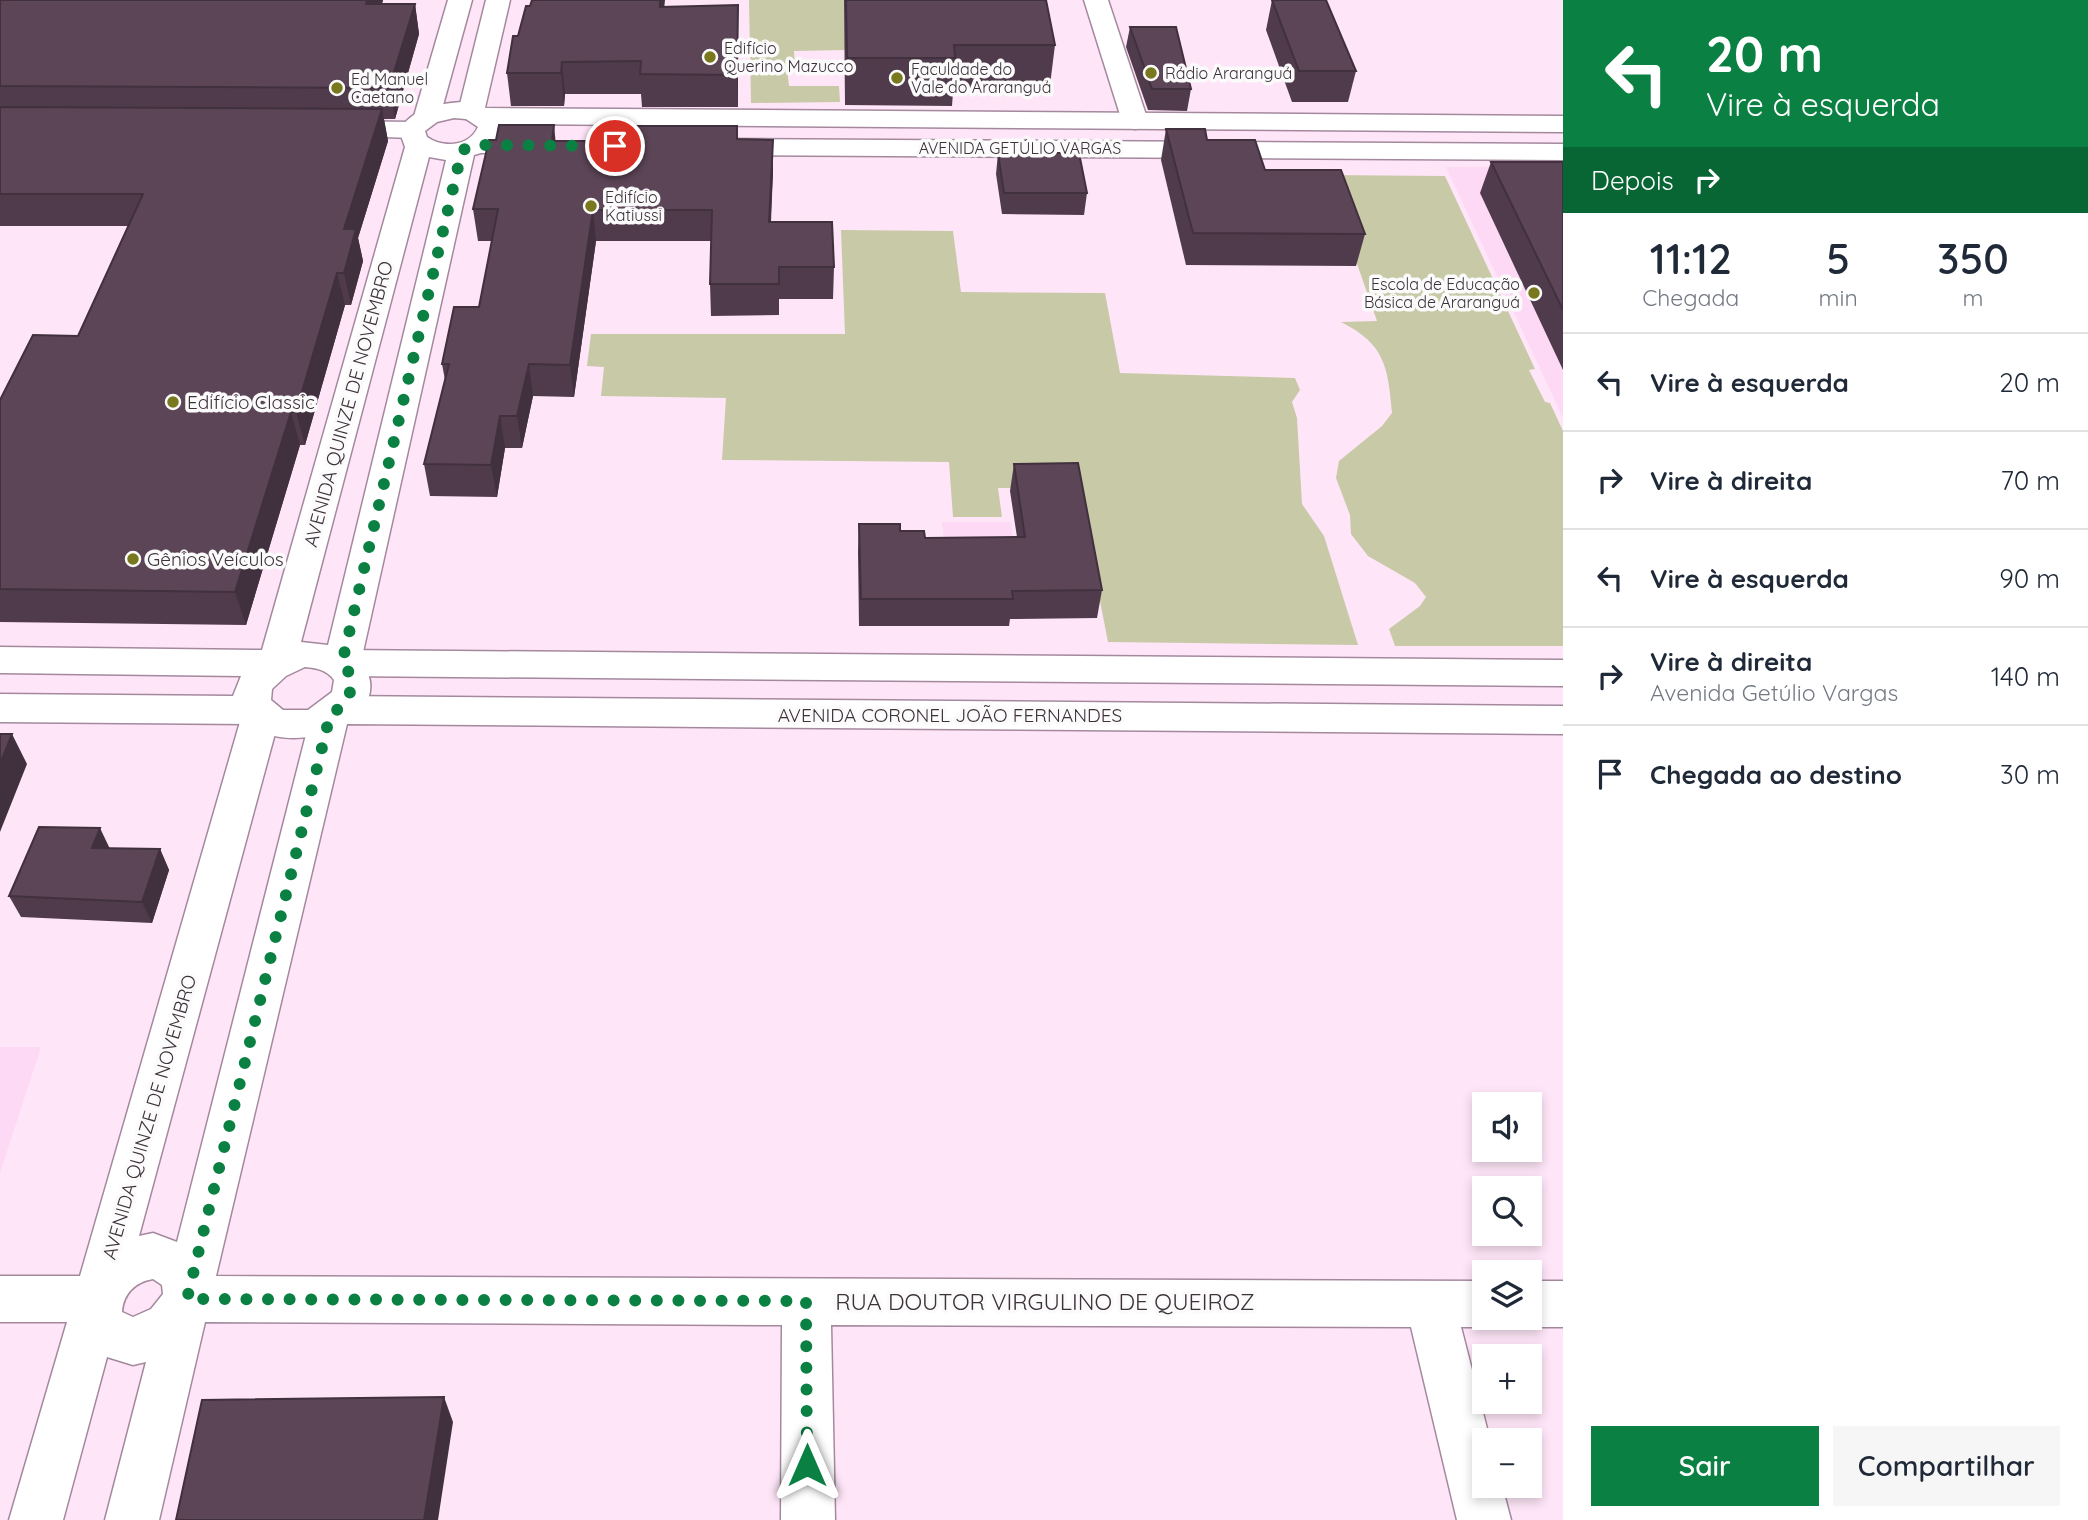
<!DOCTYPE html>
<html lang="pt">
<meta charset="utf-8">
<style>
body{margin:0;font-family:Quicksand,sans-serif;background:#f6f6f7;color:#1f2937;height:100vh;display:flex;flex-direction:column;font-size:26px;white-space:nowrap}
*{box-sizing:border-box;margin:0}
p{font-size:23px;color:#747a83}
.icon{flex:none;width:38px;height:38px;fill:none;stroke:currentColor;stroke-width:2;stroke-linecap:round;stroke-linejoin:round}
.map{position:relative;flex:1;overflow:hidden}
.panel{display:flex;flex-direction:column;background:#fff;width:525px}
.panel>*{flex:none}
.hud{background:#0b8043;color:#fff;overflow:hidden}
.controls{position:absolute;left:1472px;top:1092px;display:grid;gap:14px}
.controls a{display:grid;place-items:center;width:70px;height:70px;border-radius:0px;background:#fff;box-shadow:0 4px 10px #0003;font-size:35px}
.pin{position:absolute;display:grid;place-items:center;width:60px;height:60px;color:#fff;margin:-30px;border:4px solid #fff;border-radius:50%;box-shadow:0 2px 7px #0007}
.me{position:absolute;width:77px;margin:-38px;rotate:0deg;stroke-linejoin:round;filter:drop-shadow(0 0 5px #0008)}
.turn{display:flex;align-items:center;gap:24px;height:147px;padding:0 28px;font-size:32px}
.turn .icon{width:91px;height:91px;stroke-width:2.5}
.turn b{display:block;font-size:49px;line-height:60px}
.then{display:flex;align-items:center;height:66px;padding:0 28px;background:#0003;gap:14px;font-size:26px}
.eta{display:flex;justify-content:space-evenly;align-items:center;height:119px;text-align:center}
.eta b{font-size:42px;font-weight:600;line-height:49px}
.primary-button{display:flex;gap:14px;margin-top:auto;padding:14px 28px}
.primary-button a{flex:1;height:80px;border-radius:0px;background:#0b8043;color:#fff;font-size:28px;font-weight:600;line-height:80px;text-align:center}
.primary-button a+a{background:#f6f6f7;color:#1f2937}
ul{padding:0;list-style:none}
li{display:flex;align-items:center;gap:21px;height:98px;padding:0 28px;border-top:2px solid #e0e1e3}
li div{flex:1}
li b{display:block;font-size:26px}
li em{font-style:normal}
main{display:flex;flex:1;min-height:0}
.map>svg:first-child{display:block}
.built{fill:#fdd9f5}
.green{fill:#c8c9a7}
.lines{fill:none;stroke-linecap:round;stroke-linejoin:round}
.minor-casing{stroke:#a4899e;stroke-width:3}
.major-casing{stroke:#a4899e;stroke-width:3}
.minor{fill:#fff;fill-rule:evenodd}
.major{fill:#fff;fill-rule:evenodd}
.wall{fill:#503b4c}
.shaded-wall{fill:#41303e}
.building{fill:#5d4558;stroke:#41303e;stroke-width:2}
.route{stroke:#0b8043;stroke-width:12;stroke-dasharray:0 21.6}
.poi-dot{fill:#79781f;stroke:#fbfbfb;stroke-width:2.5}
.labels{text-anchor:middle;stroke-width:7;stroke-linejoin:round;paint-order:stroke}
.far-poi-label{font-size:16px;fill:#3d313a;stroke:#fbfbfb;text-anchor:start}
.far-street-label{font-size:16px;fill:#3d313a;stroke:#fbfbfb}
.poi-label{font-size:19px;fill:#3d313a;stroke:#fbfbfb;text-anchor:start}
.street-label{font-size:19px;fill:#3d313a;stroke:#fbfbfb}
.near-street-label{font-size:23px;fill:#3d313a;stroke:#fbfbfb}
</style>
<main>
<div class="map">
<svg width="1563" height="1520" viewBox="0 0 1563 1520">
<rect width="100%" height="100%" fill="#fee6f8"/>
<!-- built -->
<g class="built">
<path d="M1446,167H1563V418Z"/>
<path d="M942,522H1011L1014,551H945Z"/>
<path d="M0,1047H41L0,1173Z"/>
</g>
<!-- green -->
<g class="green">
<path d="M749,0H844L845,50L794,51L795,68L787,69L789,86H839L840,102L751,103Z"/>
<path d="M1326,175L1445,176L1535,369L1529,370L1545,402L1550,403L1563,431V646H1395L1389,629L1420,606L1426,597L1415,583L1368,556L1351,534L1350,515L1336,478L1339,461L1382,426L1392,413C1388,367 1385,344 1341,322L1377,321Z"/>
<path d="M841,230L953,231L961,292L1105,293L1120,373L1295,378L1300,390L1292,402L1297,418L1302,504L1324,536L1358,645L1108,642L1078,488H998L1002,517H953L949,462L722,460L726,398L601,396L604,367L587,366L591,334H845Z"/>
</g>
<g class="lines">
<!-- minor casing -->
<g class="minor-casing">
<g id="minor">
<path d="M448,0H472L440,116L436,122L427,124L418,122L414,116Z"/>
<path d="M486,0H510L484,112L480,118L471,120L462,118L458,112Z"/>
<path d="M1084,0H1108L1148,121L1144,127L1135,129L1126,127L1122,121Z"/>
<path d="M335,121L412,122L421,124L425,130L421,136L412,138L326,135L322,129L326,123Z"/>
<path d="M342,650L1563,660V686L342,676L329,672L324,663L329,654Z"/>
<path d="M337,696L1563,706V734L347,724L216,1276L1484,1281V1318H1503L1501,1321L1484,1327H1461L1490,1440H1484V1486H1502L1511,1520H1457L1411,1327L831,1325L835,1520H781L782,1325L205,1322L159,1520H105L146,1362L133,1365L107,1357L63,1520H9L67,1322H0V1276H80L242,715L248,705L261,701L274,705L280,715L139,1236L153,1233L177,1242L311,715L317,705ZM153,1279L162,1285L163,1294L151,1309L133,1317L122,1312C123,1294 135,1282 153,1279Z"/>
<path d="M1530,1281H1563V1327H1530L1513,1321L1511,1318H1530Z"/>
</g>
</g>
<!-- major casing -->
<g class="major-casing">
<g id="major">
<path d="M461,102L486,108L1563,116V132L502,124L504,127L500,137L550,139L554,145L550,151L541,153H481L474,155L361,661C402,717 298,762 248,724L0,722V694L233,696L241,676L0,673V647L262,650L405,147L399,130C414,108 436,104 461,102ZM454,118L466,119L478,127C469,147 443,148 427,137L425,131L437,122ZM429,157L446,160L328,645L301,642ZM305,667C317,668 327,670 334,680L332,692L308,710H283L271,700L272,689L286,676Z"/>
<path d="M720,139L1563,144V160L720,155L711,153L707,147L711,141Z"/>
</g>
</g>
<!-- minor -->
<use href="#minor" class="minor"/>
<!-- major -->
<use href="#major" class="major"/>
</g>
<!-- wall -->
<g class="wall">
<path d="M0,0H383L382,4H415L419,34L395,119H384L388,141L358,238L363,261L351,305H345L305,445H300L246,625L0,622V400L78,336L128,226H0Z"/>
<path d="M844,0H1046L1055,45L1049,93L953,92L952,106L845,105Z"/>
<path d="M1272,0L1356,71L1348,102H1292L1266,30Z"/>
<path d="M664,7L738,37V107H642L641,94H565L564,106H511L507,73Z"/>
<path d="M1130,27L1191,89L1187,111L1148,110L1126,47Z"/>
<path d="M1166,129L1207,140L1265,170L1365,234L1356,266L1186,265L1161,160Z"/>
<path d="M737,139L773,140V171L771,222L834,267L833,299H779V315L711,316L710,284L711,241H596L574,397L533,396L522,448H505L497,497L430,496L424,464L445,380L442,364L479,307L492,241H478L473,209L496,140L634,141Z"/>
<path d="M998,153L1087,193L1084,215L1002,214L996,174Z"/>
<path d="M1491,162H1563V370L1480,193Z"/>
<path d="M1014,464L1102,590L1097,618L1010,619L1009,626H859L858,552L859,524L900,531L925,538L1017,537L1010,491Z"/>
<path d="M109,848L160,849L169,870L152,923L21,917L9,896Z"/>
</g>
<!-- shaded-wall -->
<g class="shaded-wall">
<path d="M367,0H383L371,34L366,4Z"/>
<path d="M660,0H665L661,39L660,7Z"/>
<path d="M415,4L419,34L395,119L389,88Z"/>
<path d="M738,5V107L737,75Z"/>
<path d="M562,62L565,94L564,106L561,73Z"/>
<path d="M382,109L388,141L358,238L363,261L351,305L344,273V229Z"/>
<path d="M554,125L557,156L552,141Z"/>
<path d="M773,140V171L769,254V222Z"/>
<path d="M593,210L596,241L574,397L570,365Z"/>
<path d="M337,273L345,305L305,445L296,412Z"/>
<path d="M529,364L533,396L522,448L517,416Z"/>
<path d="M291,412L300,445L246,625L235,592Z"/>
<path d="M500,416L505,448L497,497L491,465Z"/>
<path d="M12,734L27,764L0,832V764Z"/>
<path d="M100,828L110,849L92,848Z"/>
<path d="M160,849L169,870L152,923L142,902Z"/>
<path d="M444,1397L453,1422L438,1520H424Z"/>
</g>
<!-- building -->
<g class="building">
<path d="M0,0H367L366,4H415L389,88L0,86Z"/>
<path d="M532,0H660V7L738,5L737,75L640,74L641,61L562,62L561,73H507L513,36H518L526,6H530Z"/>
<path d="M846,0H1046L1055,45H954L955,58H847Z"/>
<path d="M1272,0H1326L1356,71H1299Z"/>
<path d="M1130,27H1176L1191,89H1152Z"/>
<path d="M0,107L382,109L344,229H356L344,273H337L296,412H291L235,592L0,589V400L33,335L78,336L143,194H0Z"/>
<path d="M499,125H554L552,141H634L636,126H737V139L773,140L769,222H832L834,267H779V284H710L712,210H593L570,365L529,364L517,416H500L491,465L424,464L449,364H442L454,307H479L498,209H473L489,140H496Z"/>
<path d="M1166,129H1205L1207,140H1255L1265,170H1341L1365,234L1193,233Z"/>
<path d="M998,153H1079L1087,193H1004Z"/>
<path d="M1491,162H1563V310Z"/>
<path d="M1078,463L1102,590L1012,591L1013,599H861L859,524H900V531H924L925,538L1025,537L1014,464Z"/>
<path d="M0,734H12L0,764Z"/>
<path d="M39,827L100,828L92,848L160,849L142,902L9,896Z"/>
<path d="M444,1397L424,1520H176L202,1400Z"/>
</g>
<g class="lines">
<!-- route -->
<path class="route" d="M615,146L477,145L462,150L342,663C360,682 350,702 330,715L187,1299L806,1301L807,1465"/>
</g>
<!-- markers -->
<g class="poi-dot">
<circle cx="710" cy="57" r="7"/>
<circle cx="1151" cy="73" r="7"/>
<circle cx="897" cy="78" r="7"/>
<circle cx="337" cy="88" r="7"/>
<circle cx="591" cy="206" r="7"/>
<circle cx="1534" cy="293" r="7"/>
<circle cx="173" cy="402" r="7"/>
<circle cx="133" cy="559" r="7"/>
</g>
<g class="labels">
<!-- far-poi labels -->
<g class="far-poi-label">
<text x="724" y="54">Edifício<tspan x="724" dy="18">Querino Mazucco</tspan></text>
<text x="911" y="75">Faculdade do<tspan x="911" dy="18">Vale do Araranguá</tspan></text>
<text x="1165" y="79">Rádio Araranguá</text>
<text x="351" y="85">Ed Manuel<tspan x="351" dy="18">Caetano</tspan></text>
<text x="605" y="203">Edifício<tspan x="605" dy="18">Katiussi</tspan></text>
<text x="1520" y="290" text-anchor="end">Escola de Educação<tspan x="1520" dy="18">Básica de Araranguá</tspan></text>
</g>
<!-- far-street labels -->
<g class="far-street-label">
<text x="1020" y="154">AVENIDA GETÚLIO VARGAS</text>
</g>
<!-- poi labels -->
<g class="poi-label">
<text x="187" y="409">Edifício Classic</text>
<text x="147" y="566">Gênios Veículos</text>
</g>
<!-- street labels -->
<g class="street-label">
<text transform="translate(348 404) rotate(-75)" y="7">AVENIDA QUINZE DE NOVEMBRO</text>
<text x="950" y="722">AVENIDA CORONEL JOÃO FERNANDES</text>
<text transform="translate(149 1117) rotate(-74)" y="7">AVENIDA QUINZE DE NOVEMBRO</text>
</g>
<!-- near-street labels -->
<g class="near-street-label">
<text x="1045" y="1310">RUA DOUTOR VIRGULINO DE QUEIROZ</text>
</g>
</g>
</svg>
<div class="controls">
<a><svg class="icon" aria-label="sound" viewBox="0 0 24 24"><path d="M4 9h4l5-4v14l-5-4H4zM17 9q2 3 0 6"/></svg></a>
<a><svg class="icon" aria-label="search" viewBox="0 0 24 24"><circle cx="10" cy="10" r="6"/><path d="M15 15l6 6"/></svg></a>
<a><svg class="icon" aria-label="layers" viewBox="0 0 24 24"><path d="M12 4l9 5-9 5-9-5zM3 14l9 5 9-5"/></svg></a>
<a>+</a>
<a>−</a>
</div>
<div class="pin" style="left:615px;top:146px;background:#d93025"><svg class="icon" aria-label="arrive" viewBox="0 0 24 24"><path d="M6 21V4h12l-3 4 3 4H6"/></svg></div>
<svg class="me" style="left:807px;top:1465px" viewBox="-20 -20 40 40"><path d="M0-17L14 15 0 8-14 15z" fill="#0b8043" stroke="#fff" stroke-width="4"/></svg>
</div>
<section class="panel">
<div class="hud">
<div class="turn"><svg class="icon" aria-label="left" viewBox="0 0 24 24"><path d="M17 20v-9H6M10 6l-5 5 5 5"/></svg><div><b>20 m</b>Vire à esquerda</div></div>
<div class="then">Depois<svg class="icon" aria-label="right" viewBox="0 0 24 24"><path d="M7 20v-9h11M14 6l5 5-5 5"/></svg></div>
</div>
<div class="eta">
<div><b>11:12</b><p>Chegada</p></div>
<div><b>5</b><p>min</p></div>
<div><b>350</b><p>m</p></div>
</div>
<ul>
<li><svg class="icon" aria-label="left" viewBox="0 0 24 24"><path d="M17 20v-9H6M10 6l-5 5 5 5"/></svg><div><b>Vire à esquerda</b></div><em>20 m</em></li>
<li><svg class="icon" aria-label="right" viewBox="0 0 24 24"><path d="M7 20v-9h11M14 6l5 5-5 5"/></svg><div><b>Vire à direita</b></div><em>70 m</em></li>
<li><svg class="icon" aria-label="left" viewBox="0 0 24 24"><path d="M17 20v-9H6M10 6l-5 5 5 5"/></svg><div><b>Vire à esquerda</b></div><em>90 m</em></li>
<li><svg class="icon" aria-label="right" viewBox="0 0 24 24"><path d="M7 20v-9h11M14 6l5 5-5 5"/></svg><div><b>Vire à direita</b><p>Avenida Getúlio Vargas</p></div><em>140 m</em></li>
<li><svg class="icon" aria-label="arrive" viewBox="0 0 24 24"><path d="M6 21V4h12l-3 4 3 4H6"/></svg><div><b>Chegada ao destino</b></div><em>30 m</em></li>
</ul>
<div class="primary-button"><a>Sair</a><a>Compartilhar</a></div>
</section>
</main>
